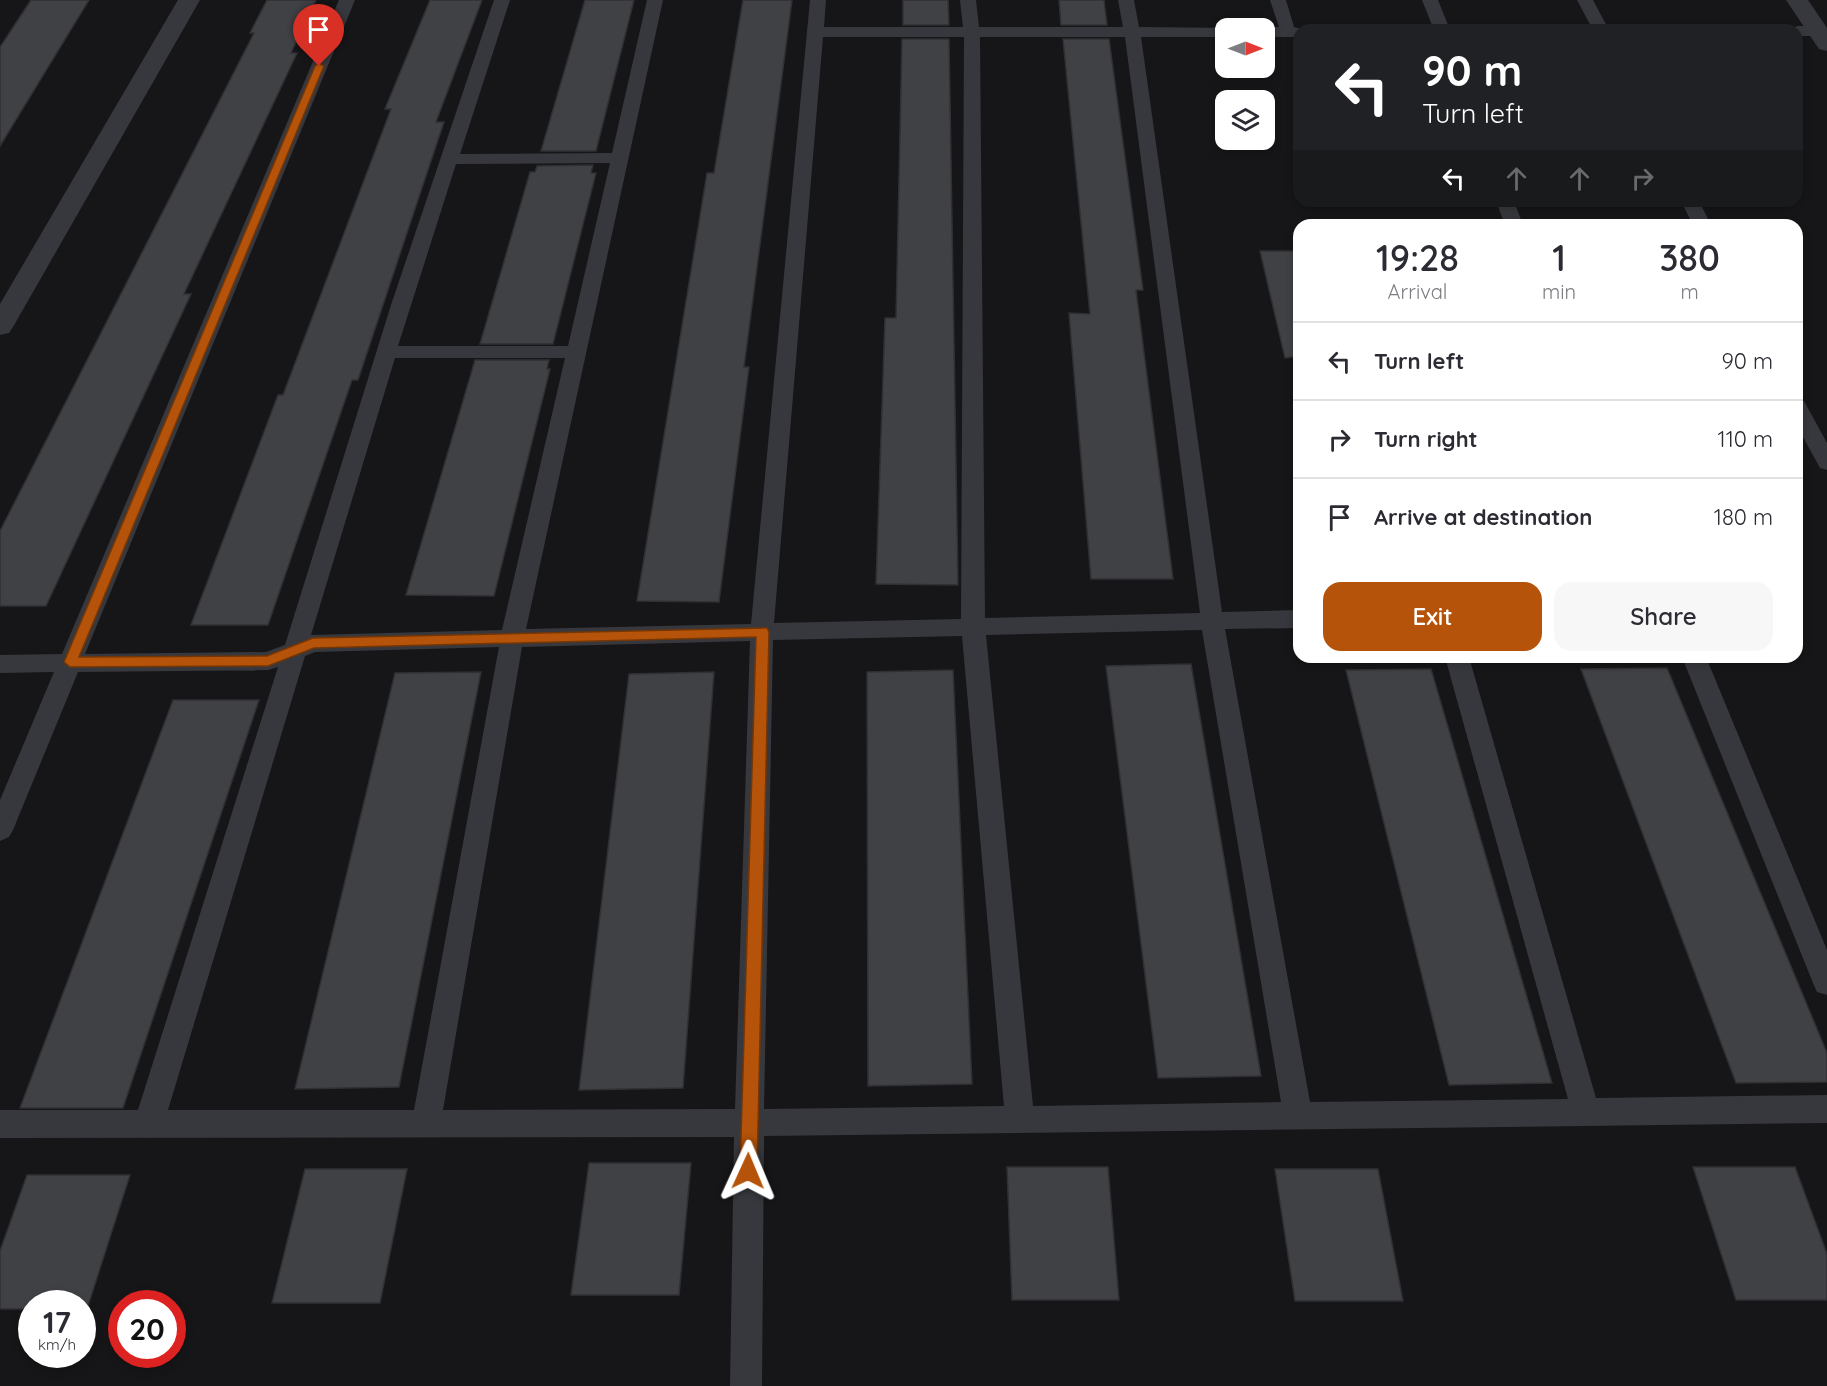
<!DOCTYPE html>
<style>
body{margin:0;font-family:Quicksand,sans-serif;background:#f7f7f7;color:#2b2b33;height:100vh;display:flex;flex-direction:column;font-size:22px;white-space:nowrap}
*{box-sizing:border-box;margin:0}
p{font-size:20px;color:#7c7c81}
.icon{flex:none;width:33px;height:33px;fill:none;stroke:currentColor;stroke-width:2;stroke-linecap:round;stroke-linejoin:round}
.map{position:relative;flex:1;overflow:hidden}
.sheet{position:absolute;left:1293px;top:219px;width:510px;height:444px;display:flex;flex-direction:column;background:#fff;border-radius:18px;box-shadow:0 3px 9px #0003}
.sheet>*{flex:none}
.banner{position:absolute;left:1293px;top:24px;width:510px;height:183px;border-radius:18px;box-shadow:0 3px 9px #0003;background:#202124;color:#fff;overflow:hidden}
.needle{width:39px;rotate:90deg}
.controls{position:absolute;left:1215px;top:18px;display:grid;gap:12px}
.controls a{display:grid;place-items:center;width:60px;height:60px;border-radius:12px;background:#fff;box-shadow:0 3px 9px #0003;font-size:30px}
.speed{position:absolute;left:18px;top:1290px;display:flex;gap:12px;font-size:30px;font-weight:700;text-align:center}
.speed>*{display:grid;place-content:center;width:78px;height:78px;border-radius:50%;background:#fff;box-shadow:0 3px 9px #0003;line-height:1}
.speed small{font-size:15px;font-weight:400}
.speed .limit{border:9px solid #d22;background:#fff;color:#111}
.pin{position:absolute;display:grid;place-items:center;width:51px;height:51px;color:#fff;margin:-62px -26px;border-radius:50% 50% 50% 0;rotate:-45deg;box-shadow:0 0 6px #0007}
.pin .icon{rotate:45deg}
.me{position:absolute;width:66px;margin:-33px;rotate:1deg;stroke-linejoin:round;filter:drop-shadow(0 0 4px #0008)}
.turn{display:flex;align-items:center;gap:21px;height:126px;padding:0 30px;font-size:27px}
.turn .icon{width:78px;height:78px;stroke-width:2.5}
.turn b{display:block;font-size:42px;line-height:51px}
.lanes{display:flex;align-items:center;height:57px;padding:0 30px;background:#0003;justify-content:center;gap:30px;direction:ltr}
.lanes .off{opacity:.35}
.eta{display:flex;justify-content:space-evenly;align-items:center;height:102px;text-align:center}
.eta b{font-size:36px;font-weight:600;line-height:42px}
.button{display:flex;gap:12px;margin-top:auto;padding:12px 30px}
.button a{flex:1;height:69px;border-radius:18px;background:#b45309;color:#fff;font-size:24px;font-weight:600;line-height:69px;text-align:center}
.button a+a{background:#f7f7f7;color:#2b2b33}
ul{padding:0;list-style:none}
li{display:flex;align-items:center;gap:18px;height:78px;padding:0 30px;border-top:2px solid #e1e1e2}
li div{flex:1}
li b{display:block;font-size:22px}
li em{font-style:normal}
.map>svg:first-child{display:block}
.building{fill:#404145;stroke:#303034;stroke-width:1.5}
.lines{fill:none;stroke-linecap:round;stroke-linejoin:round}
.lane{fill:#37383d;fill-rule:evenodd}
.street{fill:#37383d;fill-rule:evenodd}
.route{fill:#b45309;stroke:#753606;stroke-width:1.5}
</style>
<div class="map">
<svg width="1827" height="1386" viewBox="0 0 1827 1386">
<rect width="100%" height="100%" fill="#161618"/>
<!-- building -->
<g class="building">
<path d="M31,0H89L0,146V47Z"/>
<path d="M267,0H316L291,53H297L184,294H191L46,606H0V531L254,33H250Z"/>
<path d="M430,0H482L436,122H444L358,380H352L268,625H191L278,395H283L391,109H385Z"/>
<path d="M585,0H634L596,151H541Z"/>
<path d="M743,0H792L744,367H749L719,602L637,601L707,173H714Z"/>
<path d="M903,0H948L949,25H903Z"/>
<path d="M1059,0H1104L1107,25H1061Z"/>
<path d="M902,39H949L958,585L876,584L885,318H896Z"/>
<path d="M1063,39H1109L1143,290H1136L1173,579H1091L1069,313L1090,314Z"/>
<path d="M593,165L591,173H596L553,344H480L530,172H535L537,166Z"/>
<path d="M1260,251H1299V356L1285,358Z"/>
<path d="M475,360H549L547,369H550L494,596L406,595Z"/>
<path d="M1191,664L1261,1076L1158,1078L1106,666Z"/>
<path d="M1667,668L1827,1053V1082L1736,1083L1581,669Z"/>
<path d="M1431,669L1552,1083L1449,1085L1346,670Z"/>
<path d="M953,670L972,1084L868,1086L867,672Z"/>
<path d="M481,672L399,1087L295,1089L395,673Z"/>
<path d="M714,672L683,1088L579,1090L629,674Z"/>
<path d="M173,700H259L123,1108H20Z"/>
<path d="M589,1163H691L679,1295H571Z"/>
<path d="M1007,1167H1108L1119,1300H1012Z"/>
<path d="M1693,1167H1795L1827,1254V1300H1736Z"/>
<path d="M305,1169H407L380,1303H272Z"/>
<path d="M1275,1169H1378L1403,1301H1295Z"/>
<path d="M27,1175H130L87,1309H82V1304H32V1309H0V1251Z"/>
</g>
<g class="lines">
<!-- lane -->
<g class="lane">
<path d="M339,0H355L85,654L266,652L285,645L391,305L494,0H510L460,154L612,153L647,0H663L526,629L751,624L810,0H826L824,27H963L960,0H976L979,27H1123L1118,0H1134L1139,27L1231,28H1226V37H1141L1222,612L1299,610V628L1225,629L1310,1102L1568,1099L1445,657H1469L1596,1098L1827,1095V1123L764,1136L762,1386H730L734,1137L0,1138V1110H138L278,667L268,670L78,672L13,830L9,837L0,841V800L54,672L0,673V655L62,654ZM823,37H964L961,619L774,623ZM980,37H1125L1200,613L985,618ZM610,163L568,346H398L456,164ZM395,358H565L502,630L311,635ZM1202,630L1281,1102L1033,1106L986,635ZM962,636L1004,1106L764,1109L773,640ZM750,641L735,1109L443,1110L522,647ZM499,647L414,1110H168L305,656L315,652Z"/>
<path d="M1270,0H1286L1294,27L1306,30H1299V37H1264V28H1259L1279,27Z"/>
<path d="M1422,0H1438L1450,30H1434Z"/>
<path d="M1577,0H1593L1609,30H1593Z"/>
<path d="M1797,26H1818L1826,31L1818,36H1797V30H1790Z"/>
<path d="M1496,201H1514L1523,225H1505Z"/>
<path d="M1681,201H1699L1711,225H1693Z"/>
<path d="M1797,399L1804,401L1827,443V470L1820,468L1797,426Z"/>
<path d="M1682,657H1706L1827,950V995L1817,992L1813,983Z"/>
</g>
<!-- street -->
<g class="street">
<path d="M178,0H200L13,327L9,333L0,335V304Z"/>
<path d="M1786,0H1808L1827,28V51L1819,49Z"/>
</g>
</g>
<!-- route -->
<path class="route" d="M319,63L324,66L79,657L267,656L313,638L767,628L769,632L757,1171L754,1176L748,1179L742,1176L740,1171L756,637L314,648L268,666L70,667L64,662L315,66Z"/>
</svg>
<div class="controls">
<a><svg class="needle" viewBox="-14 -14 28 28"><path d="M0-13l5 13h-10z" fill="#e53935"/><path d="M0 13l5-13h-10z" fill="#7c7c81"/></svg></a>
<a><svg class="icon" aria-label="layers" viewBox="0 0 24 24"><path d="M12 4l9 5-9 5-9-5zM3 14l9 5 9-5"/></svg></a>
</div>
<div class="speed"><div>17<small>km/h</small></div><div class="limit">20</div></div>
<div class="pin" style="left:319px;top:66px;background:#d93025"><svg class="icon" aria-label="arrive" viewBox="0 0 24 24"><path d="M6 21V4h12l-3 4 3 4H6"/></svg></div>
<svg class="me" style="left:748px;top:1171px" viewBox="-20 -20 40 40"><path d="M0-17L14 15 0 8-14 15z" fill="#b45309" stroke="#fff" stroke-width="4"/></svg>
<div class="banner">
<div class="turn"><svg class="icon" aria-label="left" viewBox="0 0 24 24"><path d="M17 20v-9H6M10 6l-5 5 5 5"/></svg><div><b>90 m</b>Turn left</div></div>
<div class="lanes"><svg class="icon" aria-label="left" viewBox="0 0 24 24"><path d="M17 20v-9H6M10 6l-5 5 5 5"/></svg><svg class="icon off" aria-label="ahead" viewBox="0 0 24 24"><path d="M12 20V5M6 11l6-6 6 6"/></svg><svg class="icon off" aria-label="ahead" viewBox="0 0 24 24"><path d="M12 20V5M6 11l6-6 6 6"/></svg><svg class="icon off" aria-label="right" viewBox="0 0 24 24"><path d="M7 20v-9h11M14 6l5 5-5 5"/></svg></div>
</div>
<section class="sheet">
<div class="eta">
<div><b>19:28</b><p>Arrival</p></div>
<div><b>1</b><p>min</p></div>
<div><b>380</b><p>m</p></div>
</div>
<ul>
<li><svg class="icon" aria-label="left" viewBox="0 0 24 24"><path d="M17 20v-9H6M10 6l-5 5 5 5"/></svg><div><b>Turn left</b></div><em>90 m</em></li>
<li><svg class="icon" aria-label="right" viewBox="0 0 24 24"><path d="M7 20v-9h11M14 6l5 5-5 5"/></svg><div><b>Turn right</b></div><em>110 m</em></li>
<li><svg class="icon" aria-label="arrive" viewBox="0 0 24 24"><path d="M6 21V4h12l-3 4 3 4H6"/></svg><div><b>Arrive at destination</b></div><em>180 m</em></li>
</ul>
<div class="button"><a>Exit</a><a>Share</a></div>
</section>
</div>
